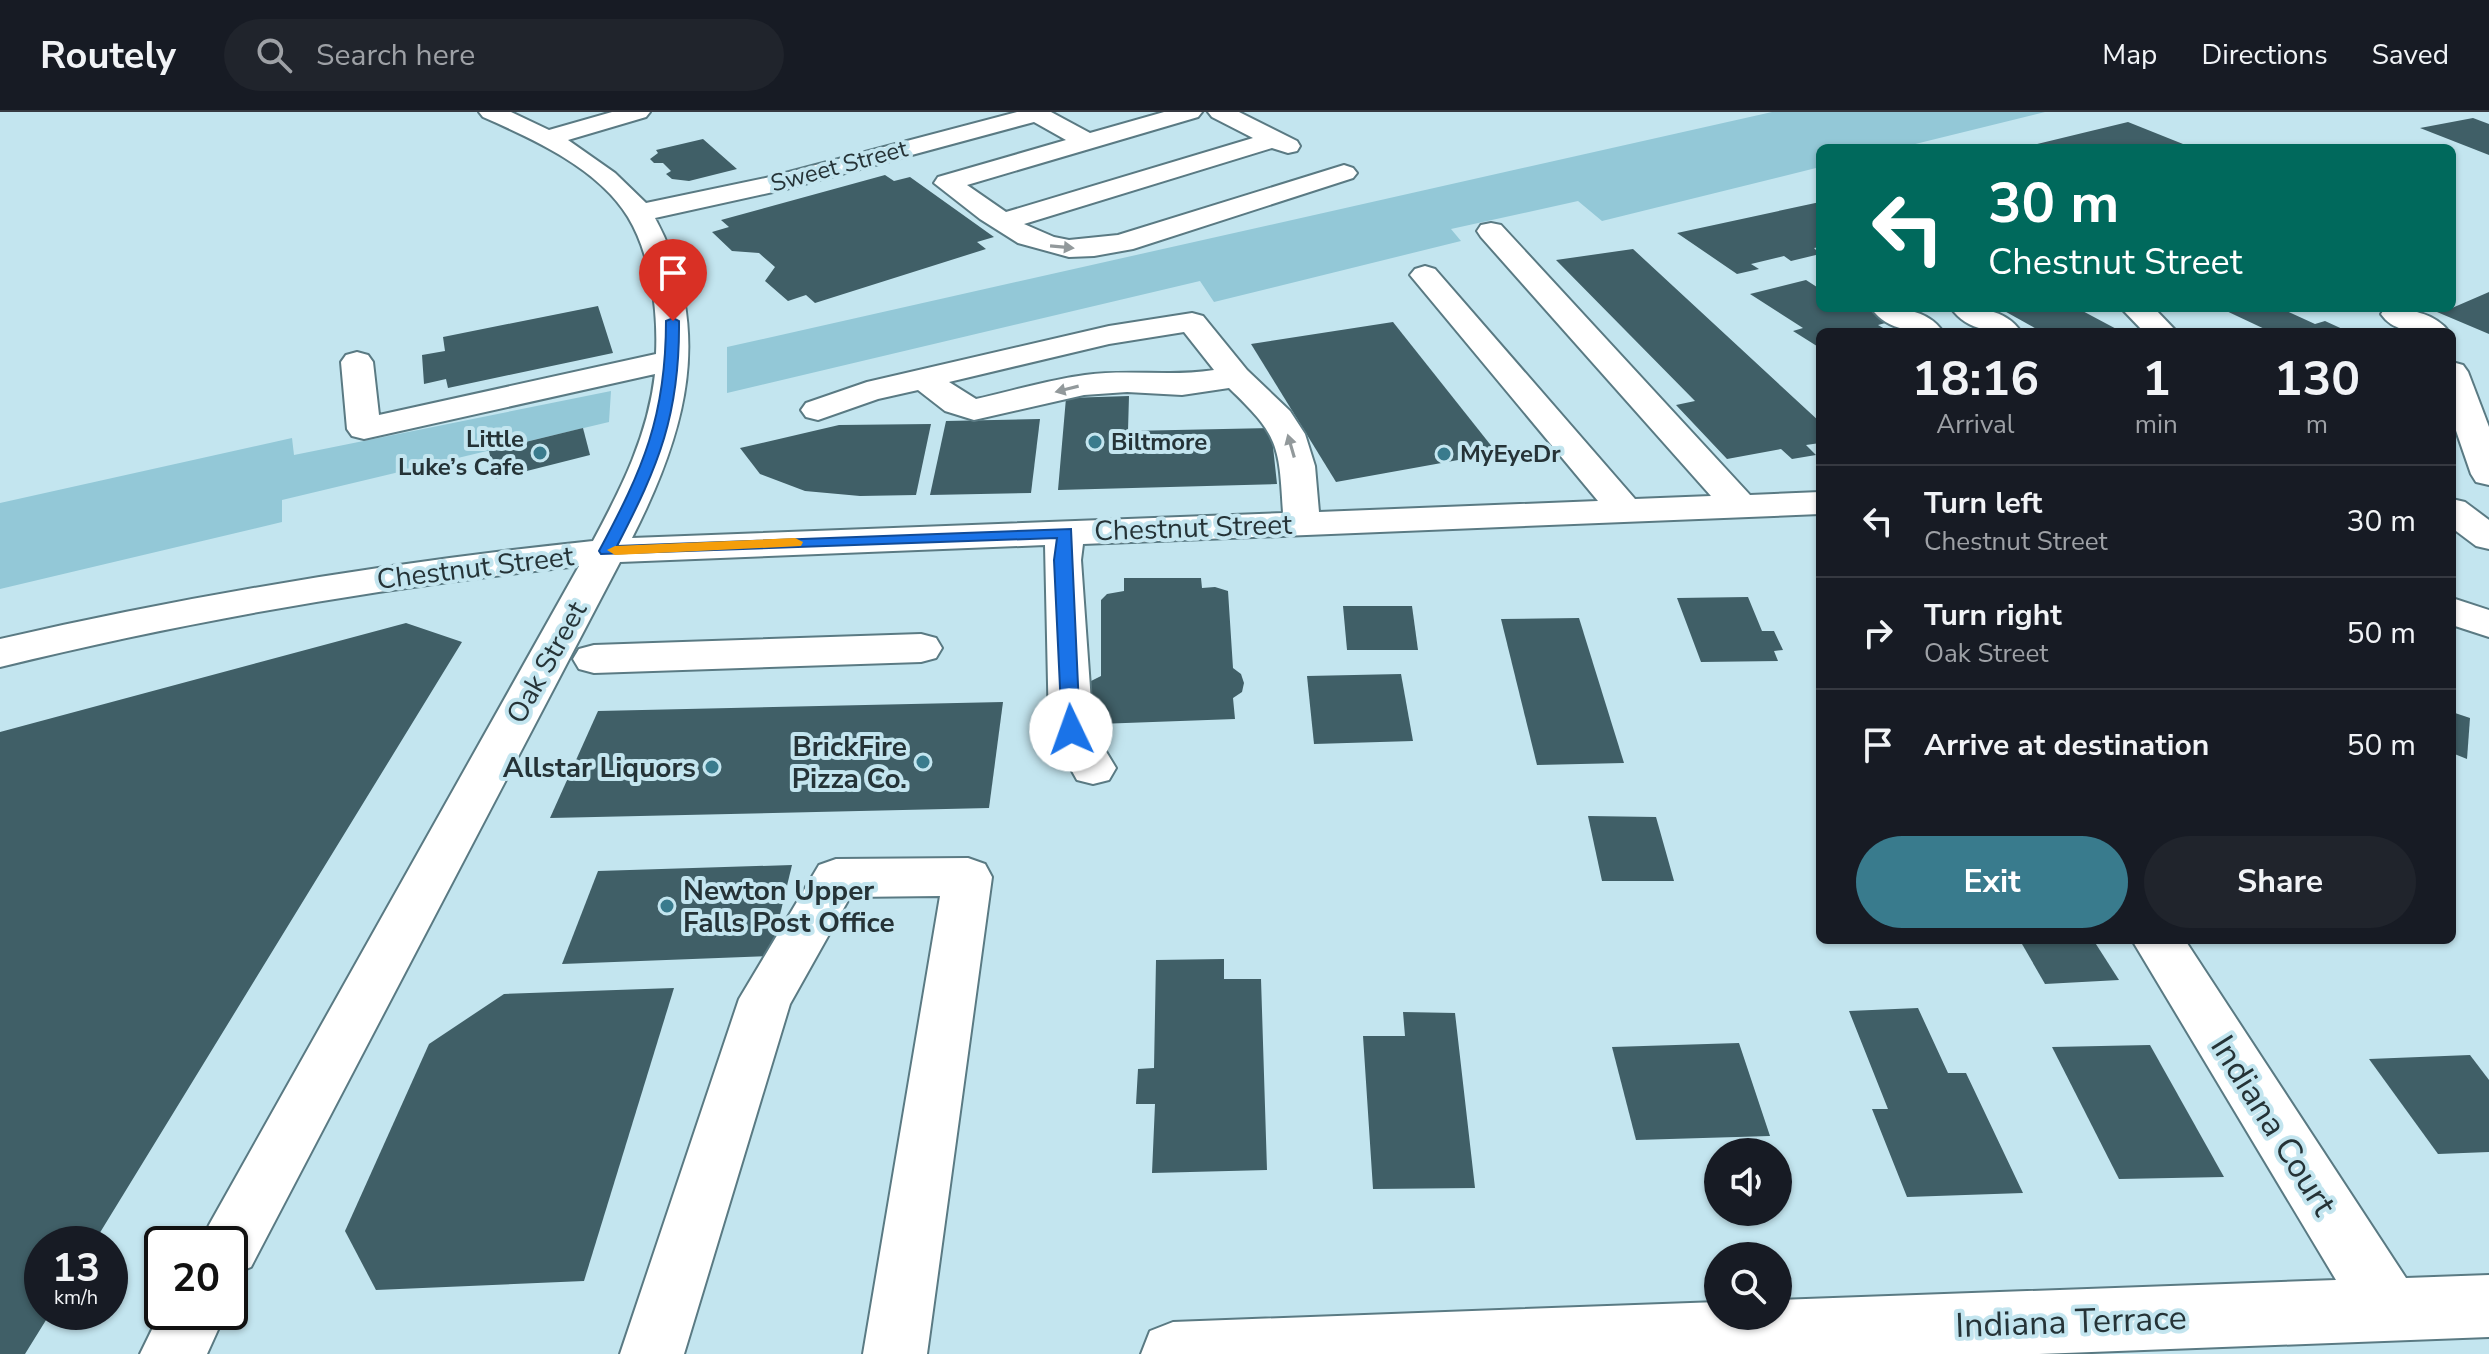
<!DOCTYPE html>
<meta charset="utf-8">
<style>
body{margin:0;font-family:"Nunito Sans",sans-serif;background:#20242c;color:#f1f3f6;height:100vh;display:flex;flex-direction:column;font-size:30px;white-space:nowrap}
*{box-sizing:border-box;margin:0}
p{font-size:26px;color:#9ea1a6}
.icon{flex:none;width:44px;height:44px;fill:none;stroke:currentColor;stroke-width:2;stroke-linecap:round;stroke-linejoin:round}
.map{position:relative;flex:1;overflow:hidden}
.details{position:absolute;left:1816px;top:216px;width:640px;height:616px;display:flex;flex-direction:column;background:#171b24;border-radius:12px;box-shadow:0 2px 6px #0004}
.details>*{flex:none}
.hud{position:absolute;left:1816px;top:32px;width:640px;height:168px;border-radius:12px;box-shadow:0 2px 6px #0004;background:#00695c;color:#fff;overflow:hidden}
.fabs{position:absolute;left:1704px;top:1026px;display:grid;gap:16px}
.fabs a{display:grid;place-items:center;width:88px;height:88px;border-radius:50%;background:#171b24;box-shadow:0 2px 6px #0004;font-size:40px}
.speed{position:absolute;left:24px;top:1114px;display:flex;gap:16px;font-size:40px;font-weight:700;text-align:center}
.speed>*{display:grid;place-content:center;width:104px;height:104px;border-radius:50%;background:#171b24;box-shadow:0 2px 6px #0004;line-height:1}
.speed small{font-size:20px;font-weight:400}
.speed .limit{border:4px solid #111;border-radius:12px;background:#fff;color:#111}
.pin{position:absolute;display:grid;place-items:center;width:68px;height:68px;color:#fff;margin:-82px -34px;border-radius:50% 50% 50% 0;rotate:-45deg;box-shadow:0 0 8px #0007}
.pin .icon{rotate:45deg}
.me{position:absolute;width:88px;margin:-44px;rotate:357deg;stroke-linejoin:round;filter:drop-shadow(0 0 6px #0008)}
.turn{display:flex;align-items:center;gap:28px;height:168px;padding:0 40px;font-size:36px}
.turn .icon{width:104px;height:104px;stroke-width:2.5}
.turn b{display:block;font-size:56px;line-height:68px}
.eta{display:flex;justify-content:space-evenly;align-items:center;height:136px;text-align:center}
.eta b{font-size:48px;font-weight:700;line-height:56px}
.button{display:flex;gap:16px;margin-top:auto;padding:16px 40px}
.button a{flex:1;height:92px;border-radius:48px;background:#397b8d;color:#fff;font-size:32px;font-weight:700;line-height:92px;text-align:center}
.button a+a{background:#20242c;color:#f1f3f6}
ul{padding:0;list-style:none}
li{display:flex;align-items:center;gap:24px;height:112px;padding:0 40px;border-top:2px solid #363941}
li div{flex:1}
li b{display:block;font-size:30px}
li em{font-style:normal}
header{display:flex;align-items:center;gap:48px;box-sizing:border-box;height:112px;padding:0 40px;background:#171b24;border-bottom:2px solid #363941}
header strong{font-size:38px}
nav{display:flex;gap:44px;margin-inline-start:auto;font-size:28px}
.search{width:560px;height:72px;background:#20242c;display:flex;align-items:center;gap:20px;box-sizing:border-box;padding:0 28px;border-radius:44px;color:#9ea1a6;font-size:30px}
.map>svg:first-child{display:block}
.green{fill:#93c8d7}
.building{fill:#405f67}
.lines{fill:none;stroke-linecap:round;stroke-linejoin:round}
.minor-casing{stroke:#5a7a83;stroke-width:4}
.minor{fill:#fff;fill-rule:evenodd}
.oneway{fill:#92999b}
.route{fill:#1a73e8;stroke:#114b97;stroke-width:2}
.slow{fill:#f59e0b}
.poi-dot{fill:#397b8d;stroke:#c3e5ef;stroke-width:3}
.labels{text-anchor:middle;stroke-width:8;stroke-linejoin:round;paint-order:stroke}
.far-street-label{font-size:24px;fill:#253337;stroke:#c3e5ef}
.far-poi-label{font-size:24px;font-weight:bold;fill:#253337;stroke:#c3e5ef;text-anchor:start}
.street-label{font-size:28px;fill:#253337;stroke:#c3e5ef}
.poi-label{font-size:28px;font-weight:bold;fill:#253337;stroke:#c3e5ef;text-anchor:end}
.near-street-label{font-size:34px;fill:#253337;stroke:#c3e5ef}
</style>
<header>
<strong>Routely</strong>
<div class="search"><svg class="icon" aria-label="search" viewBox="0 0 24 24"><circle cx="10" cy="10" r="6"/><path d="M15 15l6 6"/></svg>Search here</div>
<nav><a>Map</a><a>Directions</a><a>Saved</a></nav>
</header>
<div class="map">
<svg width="2489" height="1242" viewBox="0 0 2489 1242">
<rect width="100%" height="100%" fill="#c3e5ef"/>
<!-- green -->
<g class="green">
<path d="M1772,0H2045L1899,36H1820V55L1602,109L1578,89L1451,117L1461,129L1214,190L1200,169L727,281V235Z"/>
<path d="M611,279L609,310L282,388V410L0,477V391L292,326L294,343Z"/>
</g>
<!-- building -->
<g class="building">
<path d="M2473,6L2489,12V43L2420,16Z"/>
<path d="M2128,10L2193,36H2025V35Z"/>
<path d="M703,27L737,57L689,69L672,67L666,62L671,59L663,51H654L650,47L658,41L656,38Z"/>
<path d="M885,63L894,69L910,65L994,125L977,130L986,137L815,191L806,183L788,189L765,169L775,155L759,141L732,139L712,120L729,115L721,108Z"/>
<path d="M1820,90V135L1814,136L1820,142L1791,149L1784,144L1751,152L1759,157L1737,162L1677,121Z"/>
<path d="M1633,137L1820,310V331L1806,333L1816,343L1792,347L1781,337L1727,347L1676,293L1695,289L1556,148Z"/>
<path d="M1806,168L1820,177V196H1866L1889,210L1878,213L1890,220H1820V236L1793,219L1803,216L1750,182Z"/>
<path d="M2489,180V222L2437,200L2452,196Z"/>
<path d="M598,194L613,241L448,276L446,267L424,272L422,243L445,239L443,225Z"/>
<path d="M1999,196H2077L2122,220H2042Z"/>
<path d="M2220,196H2280L2315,212L2325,209L2349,220H2271Z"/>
<path d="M1393,210L1497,341L1336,370L1251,232Z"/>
<path d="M1129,284L1128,319L1271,316L1277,372L1058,378L1066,286Z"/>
<path d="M1040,307L1031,381L930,383L946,309Z"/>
<path d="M931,312L916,383L860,384L805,379L760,362L740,336L839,313Z"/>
<path d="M583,316L590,343L495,367L489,339Z"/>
<path d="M1124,466H1201L1202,476L1215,475L1228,479L1233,556L1241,562L1244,571L1242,580L1233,586L1235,607L1098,612L1099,588L1091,584L1088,577L1091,569L1101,564V488L1107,482L1124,479Z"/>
<path d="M1748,485L1762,519H1774L1783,538L1774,539L1778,549L1701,550L1677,486Z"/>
<path d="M1343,494H1412L1418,538H1347Z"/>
<path d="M1579,506L1624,651L1537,653L1501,507Z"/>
<path d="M406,511L462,530L93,1132H42V1200H51L25,1242H0V620Z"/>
<path d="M1401,562L1413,629L1314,632L1307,564Z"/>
<path d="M1003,590L989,696L550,706L598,599Z"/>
<path d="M2452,600L2470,606L2467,647L2452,641Z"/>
<path d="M1588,704L1656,705L1674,769H1602Z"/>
<path d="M792,753L770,844L562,852L598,759Z"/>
<path d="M2094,829L2119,868L2045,872L2022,832Z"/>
<path d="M1224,847V867H1261L1267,1058L1152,1061L1155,992H1136L1138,957L1154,956L1156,848Z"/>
<path d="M674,876L584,1169L376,1178L345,1119L429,932L504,882Z"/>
<path d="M1918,896L1948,961H1966L2023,1081L1907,1085L1872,997H1888L1849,899Z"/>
<path d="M1403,900L1455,901L1475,1076L1373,1077L1363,924H1405Z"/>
<path d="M1739,931L1770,1024L1636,1028L1612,935Z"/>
<path d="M2150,933L2224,1065L2119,1067L2052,935Z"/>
<path d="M2470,943L2489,968V1040L2438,1042L2369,947Z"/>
</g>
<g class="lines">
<!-- minor casing -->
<g class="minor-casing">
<g id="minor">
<path d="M479,0H511L549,18L612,0H650L646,5L568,28L615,61L646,91L770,65L1017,0H1051L1090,21L1164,0H1202L1198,5L967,73L1006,100L1253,26L1212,5L1208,0H1239L1297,29L1300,34L1297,39L1288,41L1272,36L1024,112L1054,125L1069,128L1118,123L1344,53L1353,56L1357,61L1353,66L1133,137L1094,144L1069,145L1018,131L980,107L934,71L938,65L1066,28L1034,10L782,78L655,106C715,218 686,320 632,426L1283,401C1279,332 1279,324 1229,276L1182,283L1127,280L1084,283L974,308L945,299L918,278L878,287L818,308L806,305L801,298L806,291L867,270L1109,214L1192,201L1203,204L1247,258L1290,299L1305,322L1315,354L1319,400L1598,389L1415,169L1410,163L1415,157L1425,154L1435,157L1635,387L1711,384L1481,125L1477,119L1481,113L1491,111L1501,113L1750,383L1820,380V402L1083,432L1081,448L1093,618L1116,656L1109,668L1093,672L1077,668L1049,618L1045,433L620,450L251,1155L230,1164V1132H200L209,1113L579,454C384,475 191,508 0,555V527C196,482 393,450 593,429C622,375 648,323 655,262L364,327L352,324L347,317L341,250L346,243L357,240L368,243L373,250L379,303L656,242C658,198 651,143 628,105C598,56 533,27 483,5ZM1184,220L1214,258C1171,265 1128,257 1085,263C1048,268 1012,279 976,287L949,270L1109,232Z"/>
<path d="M1871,196C1897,196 1927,196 1943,220C1917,220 1888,220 1871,196Z"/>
<path d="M1951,196C1977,196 2005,196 2021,220C1995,220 1968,220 1951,196Z"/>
<path d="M2121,196H2154L2177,220H2144Z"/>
<path d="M2385,196C2406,196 2436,201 2449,220C2426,220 2396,224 2381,202Z"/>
<path d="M2452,250L2463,253L2468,260L2489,315V373L2476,370L2471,362L2452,307Z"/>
<path d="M2452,387L2465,390L2489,408V437L2476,434L2452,416Z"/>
<path d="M2452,486L2489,498V525L2452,513Z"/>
<path d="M921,522L936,526L942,536L936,546L921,550L594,561L579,557L573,547L579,537L594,533Z"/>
<path d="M968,746L985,752L992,765L927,1242H863L940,784L850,785L790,892L684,1242H620L739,887L819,753L836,747Z"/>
<path d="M2132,828H2185L2406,1166L2489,1163V1225L2039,1242H1141L1150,1219L1173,1210L1718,1190V1204H1778V1188L2336,1168Z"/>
<path d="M162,1197V1200H226L207,1242H140Z"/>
</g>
</g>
<!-- minor -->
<use href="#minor" class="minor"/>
</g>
<!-- one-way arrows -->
<defs><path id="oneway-solid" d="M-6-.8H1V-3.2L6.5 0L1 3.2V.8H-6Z" transform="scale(2)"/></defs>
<g class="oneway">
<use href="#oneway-solid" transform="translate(1062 135) rotate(5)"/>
<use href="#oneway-solid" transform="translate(1067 277) rotate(166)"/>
<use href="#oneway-solid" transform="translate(1291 334) rotate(-106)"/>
</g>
<!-- route -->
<path class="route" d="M673,206L679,209C680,302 659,353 617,434L1071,417L1080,618L1077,623H1064L1062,618L1054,448L1057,426L601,442L599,439C643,357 666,305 666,209Z"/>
<!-- slow -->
<path class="slow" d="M795,426L803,430L801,434L615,443L607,438L615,434Z"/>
<!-- markers -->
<g class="poi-dot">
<circle cx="1095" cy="330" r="8"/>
<circle cx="540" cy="341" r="8"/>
<circle cx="1444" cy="342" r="8"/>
<circle cx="923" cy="650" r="8"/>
<circle cx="712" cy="655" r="8"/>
<circle cx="667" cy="794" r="8"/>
</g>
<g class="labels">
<!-- far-street labels -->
<g class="far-street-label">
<text transform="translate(839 54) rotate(-15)" y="8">Sweet Street</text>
</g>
<!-- far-poi labels -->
<g class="far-poi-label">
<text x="524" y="335" text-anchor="end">Little<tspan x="524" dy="28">Luke’s Cafe</tspan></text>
<text x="1111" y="338">Biltmore</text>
<text x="1460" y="350">MyEyeDr</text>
</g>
<!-- street labels -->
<g class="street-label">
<text transform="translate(1193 415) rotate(-2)" y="10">Chestnut Street</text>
<text transform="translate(475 455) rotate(-7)" y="10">Chestnut Street</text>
<text transform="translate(546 550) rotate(-61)" y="10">Oak Street</text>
</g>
<!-- poi labels -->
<g class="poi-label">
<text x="907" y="644">BrickFire<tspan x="907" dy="32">Pizza Co.</tspan></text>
<text x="696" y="665">Allstar Liquors</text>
<text x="683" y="788" text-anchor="start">Newton Upper<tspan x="683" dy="32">Falls Post Office</tspan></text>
</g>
<!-- near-street labels -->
<g class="near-street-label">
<text transform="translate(2274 1013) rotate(58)" y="12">Indiana Court</text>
<text transform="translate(2071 1209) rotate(-2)" y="12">Indiana Terrace</text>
</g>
</g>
</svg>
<div class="fabs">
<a><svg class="icon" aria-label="sound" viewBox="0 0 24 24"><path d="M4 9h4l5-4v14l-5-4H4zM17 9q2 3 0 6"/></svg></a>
<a><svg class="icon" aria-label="search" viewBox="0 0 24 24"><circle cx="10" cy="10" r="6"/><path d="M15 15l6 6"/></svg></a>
</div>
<div class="speed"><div>13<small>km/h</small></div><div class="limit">20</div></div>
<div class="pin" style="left:673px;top:209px;background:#d93025"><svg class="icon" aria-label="arrive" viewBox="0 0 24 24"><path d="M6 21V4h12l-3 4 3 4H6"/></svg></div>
<svg class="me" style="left:1071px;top:618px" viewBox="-20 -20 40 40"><circle r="19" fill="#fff"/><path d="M0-13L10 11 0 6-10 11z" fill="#1a73e8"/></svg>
<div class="hud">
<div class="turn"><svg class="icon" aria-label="left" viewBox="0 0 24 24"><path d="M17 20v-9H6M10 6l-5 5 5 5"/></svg><div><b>30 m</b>Chestnut Street</div></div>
</div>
<section class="details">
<div class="eta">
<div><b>18:16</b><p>Arrival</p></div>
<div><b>1</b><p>min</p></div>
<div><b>130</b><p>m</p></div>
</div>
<ul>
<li><svg class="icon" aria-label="left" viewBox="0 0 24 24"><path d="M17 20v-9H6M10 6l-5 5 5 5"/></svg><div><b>Turn left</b><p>Chestnut Street</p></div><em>30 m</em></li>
<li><svg class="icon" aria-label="right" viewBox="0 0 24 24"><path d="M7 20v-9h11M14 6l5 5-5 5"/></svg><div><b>Turn right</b><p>Oak Street</p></div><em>50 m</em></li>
<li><svg class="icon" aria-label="arrive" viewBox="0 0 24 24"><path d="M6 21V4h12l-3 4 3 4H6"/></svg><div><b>Arrive at destination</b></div><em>50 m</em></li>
</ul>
<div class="button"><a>Exit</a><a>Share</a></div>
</section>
</div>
